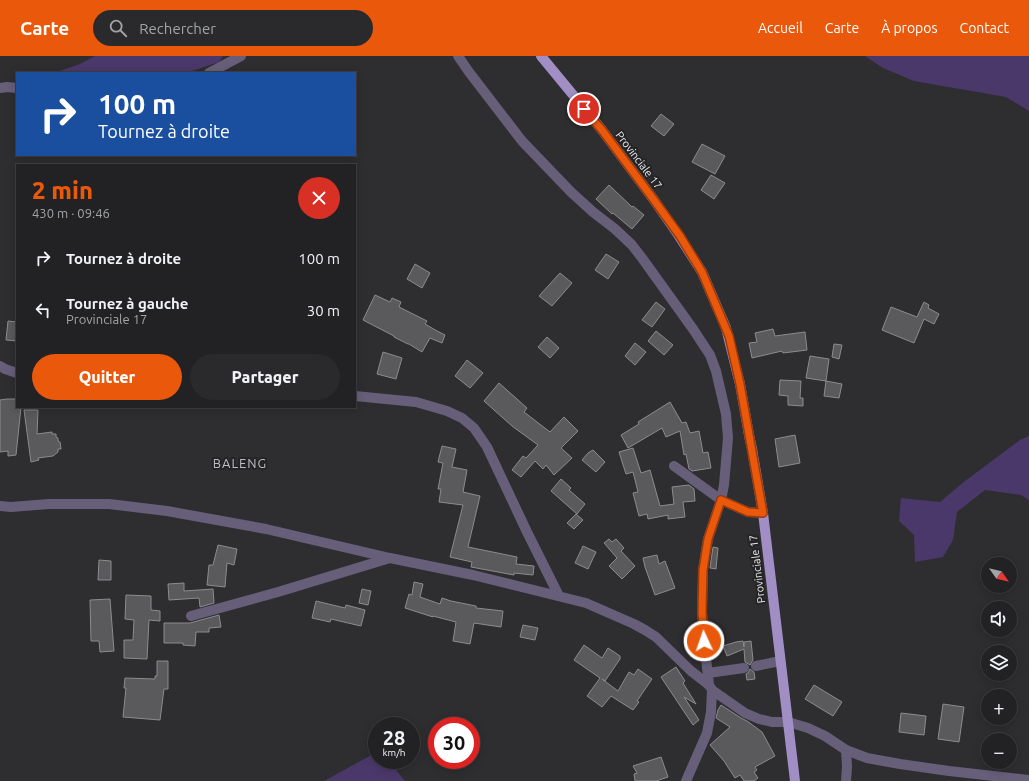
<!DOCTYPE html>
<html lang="fr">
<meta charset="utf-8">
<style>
body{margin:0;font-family:Ubuntu,sans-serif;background:#2a2a2c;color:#f1f3f6;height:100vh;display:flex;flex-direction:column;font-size:15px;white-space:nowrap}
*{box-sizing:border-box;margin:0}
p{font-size:13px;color:#a2a4a6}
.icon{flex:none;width:22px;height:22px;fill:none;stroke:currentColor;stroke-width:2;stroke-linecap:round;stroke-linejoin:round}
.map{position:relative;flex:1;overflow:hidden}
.drawer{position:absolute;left:16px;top:108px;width:340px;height:244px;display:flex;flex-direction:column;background:#222224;border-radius:0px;box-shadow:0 2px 10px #0003,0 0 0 1px #3f3f41}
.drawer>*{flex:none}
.banner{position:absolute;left:16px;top:16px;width:340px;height:84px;border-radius:0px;box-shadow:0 2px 10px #0003,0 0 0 1px #3f3f41;background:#1a4fa0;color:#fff;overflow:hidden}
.needle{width:26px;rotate:124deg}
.tools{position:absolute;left:981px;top:501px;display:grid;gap:8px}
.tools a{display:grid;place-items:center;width:36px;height:36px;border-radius:50%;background:#222224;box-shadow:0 2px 10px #0003,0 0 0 1px #3f3f41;font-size:20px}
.speed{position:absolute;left:368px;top:661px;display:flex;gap:8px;font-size:20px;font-weight:700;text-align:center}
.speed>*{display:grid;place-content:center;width:52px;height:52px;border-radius:50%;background:#222224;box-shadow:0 2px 10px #0003,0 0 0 1px #3f3f41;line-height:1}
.speed small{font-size:10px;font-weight:400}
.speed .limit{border:6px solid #d22;background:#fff;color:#111}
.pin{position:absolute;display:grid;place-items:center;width:34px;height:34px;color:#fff;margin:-17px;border:2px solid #fff;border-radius:50%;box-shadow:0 1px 4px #0007}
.me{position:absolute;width:44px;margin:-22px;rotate:357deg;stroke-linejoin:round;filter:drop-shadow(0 0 3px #0008)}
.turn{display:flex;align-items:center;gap:14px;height:84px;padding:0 16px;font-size:18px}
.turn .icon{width:52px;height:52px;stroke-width:2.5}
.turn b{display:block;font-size:28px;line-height:34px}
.round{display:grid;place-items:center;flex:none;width:42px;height:42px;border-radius:21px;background:#2a2a2c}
.overview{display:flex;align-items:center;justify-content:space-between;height:68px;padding:0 16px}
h1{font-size:24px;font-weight:800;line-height:30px;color:#ea580c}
.button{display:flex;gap:8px;margin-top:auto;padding:8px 16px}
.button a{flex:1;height:46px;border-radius:24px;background:#ea580c;color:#fff;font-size:16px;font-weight:800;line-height:46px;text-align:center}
.button a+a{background:#2a2a2c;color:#f1f3f6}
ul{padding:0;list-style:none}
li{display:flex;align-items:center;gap:12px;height:52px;padding:0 16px}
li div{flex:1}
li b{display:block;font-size:15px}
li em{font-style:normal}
header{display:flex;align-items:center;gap:24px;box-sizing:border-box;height:56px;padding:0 20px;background:#ea580c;color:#fff}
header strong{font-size:19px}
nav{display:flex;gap:22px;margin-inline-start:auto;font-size:14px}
.search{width:280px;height:36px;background:#2a2a2c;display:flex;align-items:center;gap:10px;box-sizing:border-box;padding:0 14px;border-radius:22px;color:#a2a4a6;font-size:15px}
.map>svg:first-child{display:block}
.green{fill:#4b386a}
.building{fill:#5a595c;stroke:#8c8b8e}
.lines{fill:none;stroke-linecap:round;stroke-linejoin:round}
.minor{stroke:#675f7a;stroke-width:10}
.major{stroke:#a08ec5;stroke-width:10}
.route-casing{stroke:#983908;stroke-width:10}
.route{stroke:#ea580c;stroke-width:7}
.labels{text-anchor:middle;stroke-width:4;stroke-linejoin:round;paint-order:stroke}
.street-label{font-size:11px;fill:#ebebed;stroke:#242326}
.quarter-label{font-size:13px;letter-spacing:1px;fill:#bebdc1;stroke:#242326}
</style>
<header>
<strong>Carte</strong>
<div class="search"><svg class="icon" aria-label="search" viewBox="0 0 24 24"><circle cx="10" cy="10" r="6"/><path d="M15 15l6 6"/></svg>Rechercher</div>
<nav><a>Accueil</a><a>Carte</a><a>À propos</a><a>Contact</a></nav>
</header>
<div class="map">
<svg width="1029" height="725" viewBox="0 0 1029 725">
<rect width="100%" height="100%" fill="#2e2d30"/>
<!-- green -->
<g class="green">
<path d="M95,0H223L219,6L189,16L184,17H54L80,8Z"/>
<path d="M865,0H1029V55L1006,41L914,25L883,12Z"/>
<path d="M1029,380V444L1021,439L985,434L957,456L953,484L943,501L915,506L914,479L899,465L901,442L940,446L965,425L1020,384Z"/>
<path d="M377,696V704H388L405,725H324Z"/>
</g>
<!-- building -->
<g class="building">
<path d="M661,58L674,68L664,80L651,70Z"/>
<path d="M702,88L725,100L715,118L692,106Z"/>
<path d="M711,119L725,127L714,143L701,134Z"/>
<path d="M609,129L632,151L633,150L644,159L632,173L613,157L612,158L596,143Z"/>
<path d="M606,198L619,206L608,223L595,214Z"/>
<path d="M415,208L430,217L422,232L407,223Z"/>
<path d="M560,217L572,227L552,250L539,240Z"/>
<path d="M375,239L390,246L392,242L401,246L399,251L427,265L425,268L437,275L445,279L442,287L430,282L422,296L409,288H408L394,281V280L363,264Z"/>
<path d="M656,246L665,253L652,271L642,264Z"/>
<path d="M924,246L929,249L928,252L939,258L934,268L924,263L914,287L882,274L891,251L917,261Z"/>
<path d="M8,265L17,266V285L6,284Z"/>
<path d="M773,273L775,280L805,276L807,294L783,297L782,295L752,302L749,287L757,286L755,277Z"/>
<path d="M656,275L673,289L664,299L648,285Z"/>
<path d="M547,281L559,292L550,302L538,291Z"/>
<path d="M635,287L646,296L635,309L625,300Z"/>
<path d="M834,288L842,289L839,303L832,301Z"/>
<path d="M383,296L402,302L396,323L377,318Z"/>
<path d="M810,300L829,303L826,325L806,322Z"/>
<path d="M467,304L483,317L470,332L455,320Z"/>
<path d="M780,324L801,325L800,342H803V350L788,349V340L779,339Z"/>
<path d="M826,325L842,328L839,342L824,340Z"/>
<path d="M499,327L527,352L524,356L550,376L564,361L578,375L561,392L572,402L554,419L546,409L543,413L535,405L521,421L512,414L523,400L526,402L538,389L512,370L484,345Z"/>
<path d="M7,343H17V351H21L16,399L8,400V395L0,396V344Z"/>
<path d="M670,346L682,367L686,366L690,377L699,375L703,397L708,396L711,412L692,415L689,413L686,398L684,399L680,375L666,381L662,372L628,392L621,379L639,368L638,366Z"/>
<path d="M24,354H38L37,378L52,376V378H56V381L58,382V385L60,386L61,393H58V396L53,400L38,402L39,404L31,406Z"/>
<path d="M795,379L800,407L779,411L775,383Z"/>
<path d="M442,390L456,393L452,411L467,414L463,436L480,440L468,491L517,501L516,508L534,510L533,519L514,517V519L471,511L472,506L450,501L463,449L439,446L441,433H438L443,407L438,406Z"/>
<path d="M633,392L641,417L650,414L660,450L674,448L672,431L689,429L694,433L695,445L683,446L685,461L668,463V459L648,463L647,458L639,460L633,437L638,436L633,416L626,418L619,396Z"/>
<path d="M593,394L605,406L596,416L582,404L588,397Z"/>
<path d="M561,423L571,432L569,434L585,448L577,458L551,435Z"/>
<path d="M576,458L583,464L574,473L567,467Z"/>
<path d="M609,483L612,486L616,483L624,492L621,495L635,510L622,523L609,510L617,502L604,487Z"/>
<path d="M218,489L237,493L234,509L227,507L225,531L207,529L209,509H213Z"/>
<path d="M583,490L596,496L588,513L575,507Z"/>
<path d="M713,491L718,492L716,513L710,512Z"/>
<path d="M657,499L659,508L665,505L675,532L655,539L645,511L643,502Z"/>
<path d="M99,504L111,505V524H98Z"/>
<path d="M414,526L423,528L420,541L440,548L442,542L451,545L476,550V552L503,555L501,571L474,567L470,588L453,585L456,566L433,560V561L405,552L409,538L412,539Z"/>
<path d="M184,527V535L213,533L214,547L200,551L199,542L169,544L168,528Z"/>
<path d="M362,533L371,535L368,549L359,547Z"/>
<path d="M126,539L151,540V554L160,555V565L149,564L147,603L124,602V584H133L134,564L125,563Z"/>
<path d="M110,543L114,595L100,596L99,585H91L90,544Z"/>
<path d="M316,545L345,552L346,549L365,554L361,570L331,563L330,566L312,562Z"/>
<path d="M219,559L221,571L209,572V576H196L195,590L183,589V587H164V567H190Z"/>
<path d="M523,569L538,572L535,584L520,581Z"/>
<path d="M743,585L744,591V586L751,585L753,604L750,609L745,606L744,593L727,600L723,590L736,586Z"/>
<path d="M584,589L602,602L608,592L620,600V603L605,625L602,623L618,635L629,616L634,619L638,613L652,623L637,645L639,646L633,654L611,640L602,651L587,640L600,622L574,604Z"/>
<path d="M157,605H168V633H164L160,664L123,661L126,632H124L125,622L155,623V620H157Z"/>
<path d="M676,611L685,625L683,627L696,648L684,641L699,664L693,669L661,621Z"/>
<path d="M750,613L754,616L755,623L747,624L746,618L748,617Z"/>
<path d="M814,629L842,646L833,660L805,643Z"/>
<path d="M943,648L964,651L959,686L938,683Z"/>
<path d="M721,649L741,662L747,665L762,676L775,700L755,711L757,714L754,716L758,722L754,725H744L740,719L735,722L724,705L710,689L730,671L716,662L718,654Z"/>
<path d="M901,657L926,660L924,679L899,676Z"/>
<path d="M661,701L668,721L656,725H635L634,718L637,717L633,710Z"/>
</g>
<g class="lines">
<!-- minor -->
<g class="minor">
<path d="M458,0L469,16L522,85L571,136L593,156L615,173L632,189L642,202L693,273L710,299L716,315L726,358L728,382L724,429L721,444L708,483L703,514L702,556L704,585L709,629L712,634L711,656L707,677L686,725"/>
<path d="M209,17L241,0"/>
<path d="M0,32L7,31L17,32"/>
<path d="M0,310L5,313L17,317"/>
<path d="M355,340L416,346L447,355L462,362L474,372L487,391L527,476L559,540"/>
<path d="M674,410L721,444L748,456L763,457"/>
<path d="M0,450L11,451L49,448H109L167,455L266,473L390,502"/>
<path d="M191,560L278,536L390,502L473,519L586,547L634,568L645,574L656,581L691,615L709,629"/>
<path d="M756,610L780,605"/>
<path d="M708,617L744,612"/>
<path d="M712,634L745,657L759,663L772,666H788L808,672L825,680L846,694L867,702L900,708L949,715L1029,724"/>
<path d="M846,725L847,711L846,694"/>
</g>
<!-- major -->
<path class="major" d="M541,0L602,74L654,144L679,180L702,216L726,272L740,328L749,379L752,393L763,457L795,725"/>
</g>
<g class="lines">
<!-- route casing -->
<g class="route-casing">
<path id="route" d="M584,53L602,74L654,144L680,180L702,216L729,280L740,328L763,457L748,456L721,444L708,483L703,514L702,556L704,585"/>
</g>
<!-- route -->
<use href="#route" class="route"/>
</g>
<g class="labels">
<!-- street labels -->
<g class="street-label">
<text transform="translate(639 104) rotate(53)" y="4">Provinciale 17</text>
<text transform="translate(757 513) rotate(-97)" y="4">Provinciale 17</text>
</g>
<!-- quarter labels -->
<g class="quarter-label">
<text x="240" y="412">BALENG</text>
</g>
</g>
</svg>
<div class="tools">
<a><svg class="needle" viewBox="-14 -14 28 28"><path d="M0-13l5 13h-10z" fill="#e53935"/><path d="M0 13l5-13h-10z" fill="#a2a4a6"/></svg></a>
<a><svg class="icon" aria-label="sound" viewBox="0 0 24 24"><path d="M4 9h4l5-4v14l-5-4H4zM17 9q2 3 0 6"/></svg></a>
<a><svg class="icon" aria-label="layers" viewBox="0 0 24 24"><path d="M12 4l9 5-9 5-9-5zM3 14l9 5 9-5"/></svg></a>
<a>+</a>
<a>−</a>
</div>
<div class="speed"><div>28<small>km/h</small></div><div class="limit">30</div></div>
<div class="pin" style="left:584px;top:53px;background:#d93025"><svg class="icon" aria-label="arrive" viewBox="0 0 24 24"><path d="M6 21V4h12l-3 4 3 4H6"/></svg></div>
<svg class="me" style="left:704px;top:585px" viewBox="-20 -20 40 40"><circle r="17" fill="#ea580c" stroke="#fff" stroke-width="3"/><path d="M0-11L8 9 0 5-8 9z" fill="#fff"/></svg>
<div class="banner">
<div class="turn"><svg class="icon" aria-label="right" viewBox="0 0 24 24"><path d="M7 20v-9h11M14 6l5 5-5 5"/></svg><div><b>100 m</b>Tournez à droite</div></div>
</div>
<section class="drawer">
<div class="overview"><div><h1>2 min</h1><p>430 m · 09:46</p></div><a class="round" style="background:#d93025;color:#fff"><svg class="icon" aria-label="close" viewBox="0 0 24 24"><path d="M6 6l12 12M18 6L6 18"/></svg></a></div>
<ul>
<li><svg class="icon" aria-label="right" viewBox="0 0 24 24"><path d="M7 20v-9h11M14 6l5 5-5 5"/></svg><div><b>Tournez à droite</b></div><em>100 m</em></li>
<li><svg class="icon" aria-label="left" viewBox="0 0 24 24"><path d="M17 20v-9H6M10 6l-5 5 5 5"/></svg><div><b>Tournez à gauche</b><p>Provinciale 17</p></div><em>30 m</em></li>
</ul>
<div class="button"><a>Quitter</a><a>Partager</a></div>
</section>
</div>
